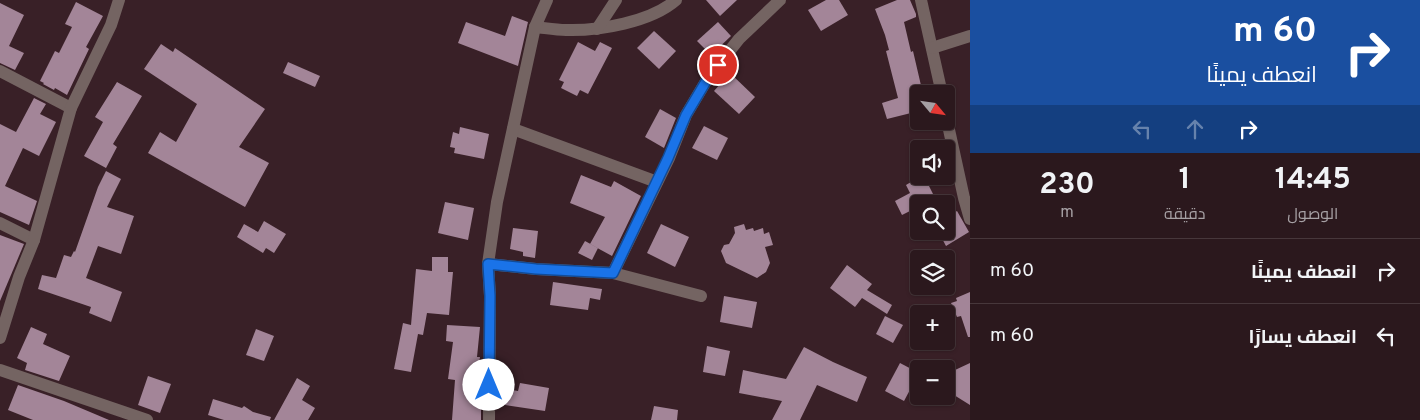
<!DOCTYPE html>
<html lang="ar">
<meta charset="utf-8">
<style>
body{margin:0;font-family:Overpass,Cairo,sans-serif;background:#37252a;color:#f1f3f6;direction:rtl;height:100vh;display:flex;flex-direction:column;font-size:19px;white-space:nowrap}
*{box-sizing:border-box;margin:0}
p{font-size:16px;color:#a6a0a4}
.icon{flex:none;width:28px;height:28px;fill:none;stroke:currentColor;stroke-width:2;stroke-linecap:round;stroke-linejoin:round}
.map{position:relative;flex:1;overflow:hidden;direction:ltr}
.drawer{display:flex;flex-direction:column;background:#2b181d;width:450px}
.drawer>*{flex:none}
.top-card{background:#1a4fa0;color:#fff;overflow:hidden}
.needle{width:32px;rotate:119deg}
.buttons{position:absolute;left:910px;top:85px;display:grid;gap:10px}
.buttons a{display:grid;place-items:center;width:45px;height:45px;border-radius:5px;background:#2b181d;box-shadow:0 1px 4px #0004,0 0 0 1px #47373b;font-size:25px}
.pin{position:absolute;display:grid;place-items:center;width:42px;height:42px;color:#fff;margin:-21px;border:2px solid #fff;border-radius:50%;box-shadow:0 1px 5px #0007}
.me{position:absolute;width:55px;margin:-28px;rotate:0deg;stroke-linejoin:round;filter:drop-shadow(0 0 4px #0008)}
.turn{display:flex;align-items:center;gap:18px;height:105px;padding:0 20px;font-size:22px}
.turn .icon{width:65px;height:65px;stroke-width:2.5}
.turn b{display:block;font-size:35px;line-height:42px}
.lanes{display:flex;align-items:center;height:48px;padding:0 20px;background:#0003;justify-content:center;gap:25px;direction:ltr}
.lanes .off{opacity:.35}
.eta{display:flex;justify-content:space-evenly;align-items:center;height:85px;text-align:center}
.eta b{font-size:30px;font-weight:700;line-height:35px}
ul{padding:0;list-style:none}
li{display:flex;align-items:center;gap:15px;height:65px;padding:0 20px;border-top:1px solid #47373b}
li div{flex:1}
li b{display:block;font-size:19px}
li em{font-style:normal}
main{display:flex;flex:1;min-height:0}
.map>svg:first-child{display:block}
.building{fill:#a38598}
.lines{fill:none;stroke-linecap:round;stroke-linejoin:round}
.minor{stroke:#746462;stroke-width:12}
.route-casing{stroke:#114b97;stroke-width:12}
.route{stroke:#1a73e8;stroke-width:9}
</style>
<main>
<section class="drawer">
<div class="top-card">
<div class="turn"><svg class="icon" aria-label="right" viewBox="0 0 24 24"><path d="M7 20v-9h11M14 6l5 5-5 5"/></svg><div><b>60 m</b>انعطف يمينًا</div></div>
<div class="lanes"><svg class="icon off" aria-label="left" viewBox="0 0 24 24"><path d="M17 20v-9H6M10 6l-5 5 5 5"/></svg><svg class="icon off" aria-label="ahead" viewBox="0 0 24 24"><path d="M12 20V5M6 11l6-6 6 6"/></svg><svg class="icon" aria-label="right" viewBox="0 0 24 24"><path d="M7 20v-9h11M14 6l5 5-5 5"/></svg></div>
</div>
<div class="eta">
<div><b>14:45</b><p>الوصول</p></div>
<div><b>1</b><p>دقيقة</p></div>
<div><b>230</b><p>m</p></div>
</div>
<ul>
<li><svg class="icon" aria-label="right" viewBox="0 0 24 24"><path d="M7 20v-9h11M14 6l5 5-5 5"/></svg><div><b>انعطف يمينًا</b></div><em>60 m</em></li>
<li><svg class="icon" aria-label="left" viewBox="0 0 24 24"><path d="M17 20v-9H6M10 6l-5 5 5 5"/></svg><div><b>انعطف يسارًا</b></div><em>60 m</em></li>
</ul>
</section>
<div class="map">
<svg width="970" height="420" viewBox="0 0 970 420">
<rect width="100%" height="100%" fill="#392027"/>
<!-- building -->
<g class="building">
<path d="M706,0H737L720,16Z"/>
<path d="M826,0H839L848,15L821,31L808,10Z"/>
<path d="M897,0H910L916,14V17L904,22L911,52L913,51L923,94H919V111L887,119L882,103L898,98L886,51L889,50L885,35L875,9Z"/>
<path d="M76,2L103,16L86,47L89,49L67,95L55,88L54,90L43,84L44,83L40,81L55,51L59,53L72,27L65,24Z"/>
<path d="M0,3L24,15L9,46L24,53L15,70L0,63Z"/>
<path d="M512,16L528,22L518,66L458,43L466,22L505,36Z"/>
<path d="M718,22L731,36L711,55L697,41Z"/>
<path d="M654,31L676,51L659,69L637,48Z"/>
<path d="M578,42L595,51L600,42L612,48L588,94L580,90L577,96L561,88L564,82L559,80Z"/>
<path d="M161,44L173,52L175,48L265,109L239,147L269,163L245,207L148,153L160,132L176,142L197,104L144,69Z"/>
<path d="M288,62L320,76L315,87L283,73Z"/>
<path d="M730,73L755,97L739,114L714,91Z"/>
<path d="M117,82L142,96L113,144L117,147L106,168L84,156L103,122L95,117Z"/>
<path d="M34,98L46,104L40,114L56,122L39,156L23,148L5,186L37,201L29,225L0,212V124L16,132Z"/>
<path d="M660,109L676,118L664,148L645,137Z"/>
<path d="M704,126L728,138L717,160L692,148Z"/>
<path d="M460,127L489,134L484,159L454,153L455,148L450,147L453,132L459,134Z"/>
<path d="M106,171L121,179L107,207L134,216L121,254L98,246L86,278L122,292L111,322L89,313L91,307L38,289L42,275L56,278L64,255L71,257L74,251L75,252L98,187Z"/>
<path d="M581,175L611,187L614,181L641,196L612,256L590,244L605,217L570,203Z"/>
<path d="M921,176H924L936,200L929,204H921L919,199V209L918,207L902,215L895,201L910,193L906,185Z"/>
<path d="M445,202L474,208L468,240L438,233Z"/>
<path d="M957,211L969,232L946,246L938,231H946V217Z"/>
<path d="M264,221L286,234L274,253L266,248L263,253L237,237L244,224L258,232Z"/>
<path d="M661,224L689,237L675,267L647,253Z"/>
<path d="M744,224L746,230L753,228L754,231L763,228L764,234L769,232L773,245L765,247L770,263L766,272L757,278L726,263L721,251L724,245L729,244L735,233L734,227Z"/>
<path d="M513,228L538,231L535,258L523,256V252L510,249Z"/>
<path d="M0,235L24,244L0,301Z"/>
<path d="M585,241L598,248L592,260L578,253Z"/>
<path d="M432,257H448V272H453L449,315L427,313L423,335L418,334L411,372L394,369L403,323L411,325L416,269L432,271Z"/>
<path d="M847,265L872,284L867,290L892,305L887,314L862,298L855,307L830,288Z"/>
<path d="M553,282L602,289L600,300L590,298L588,310L550,305Z"/>
<path d="M970,292V337H968L961,316L957,317L951,303L957,301L956,298Z"/>
<path d="M724,296L757,302L752,328L720,322Z"/>
<path d="M885,316L903,325L893,343L876,334Z"/>
<path d="M447,325L480,327L477,357H480L475,391L481,392V420H452L455,380L448,379L453,342L446,341Z"/>
<path d="M31,327L47,334L43,344L70,356L59,381L25,370L27,363L17,358Z"/>
<path d="M256,329L274,336L264,361L246,355Z"/>
<path d="M707,346L730,351L725,376L703,372Z"/>
<path d="M804,347L833,362L867,377L857,402L817,385L800,420H772L782,401L739,393L743,370L786,379Z"/>
<path d="M900,363L919,373L904,401L885,391Z"/>
<path d="M970,363V405L946,390V367L955,370Z"/>
<path d="M148,376L171,384L160,413L138,405Z"/>
<path d="M297,378L310,386L302,400L315,408L308,420H274Z"/>
<path d="M520,383L549,388L545,411L505,405L507,389L518,391Z"/>
<path d="M18,385L64,401L109,420H33L8,410Z"/>
<path d="M213,399L242,408L244,406L253,412L271,417L270,420H224L208,415Z"/>
<path d="M654,406L678,410L677,420H651Z"/>
</g>
<g class="lines">
<!-- minor -->
<g class="minor">
<path d="M921,0L942,94"/>
<path d="M535,27C545,28 556,30 566,30C599,31 651,22 676,0"/>
<path d="M597,29L616,0"/>
<path d="M932,48L970,36"/>
<path d="M0,71L71,108"/>
<path d="M946,116L964,198L970,219"/>
<path d="M513,129L657,182"/>
<path d="M0,223L34,240"/>
<path d="M488,264L536,269L613,273L701,296"/>
<path d="M613,273L669,158L686,115L708,78L739,39L780,0"/>
<path d="M0,338L19,277L34,240L71,108L111,25L119,0"/>
<path d="M0,370L147,420"/>
<path d="M489,420L490,296L488,264L497,202L535,27L547,0"/>
</g>
</g>
<g class="lines">
<!-- route casing -->
<g class="route-casing">
<path id="route" d="M489,385L490,296L488,264L536,269L613,273L668,158L686,115L708,78L718,65"/>
</g>
<!-- route -->
<use href="#route" class="route"/>
</g>
</svg>
<div class="buttons">
<a><svg class="needle" viewBox="-14 -14 28 28"><path d="M0-13l5 13h-10z" fill="#e53935"/><path d="M0 13l5-13h-10z" fill="#a6a0a4"/></svg></a>
<a><svg class="icon" aria-label="sound" viewBox="0 0 24 24"><path d="M4 9h4l5-4v14l-5-4H4zM17 9q2 3 0 6"/></svg></a>
<a><svg class="icon" aria-label="search" viewBox="0 0 24 24"><circle cx="10" cy="10" r="6"/><path d="M15 15l6 6"/></svg></a>
<a><svg class="icon" aria-label="layers" viewBox="0 0 24 24"><path d="M12 4l9 5-9 5-9-5zM3 14l9 5 9-5"/></svg></a>
<a>+</a>
<a>−</a>
</div>
<div class="pin" style="left:718px;top:65px;background:#d93025"><svg class="icon" aria-label="arrive" viewBox="0 0 24 24"><path d="M6 21V4h12l-3 4 3 4H6"/></svg></div>
<svg class="me" style="left:489px;top:385px" viewBox="-20 -20 40 40"><circle r="19" fill="#fff"/><path d="M0-13L10 11 0 6-10 11z" fill="#1a73e8"/></svg>
</div>
</main>
